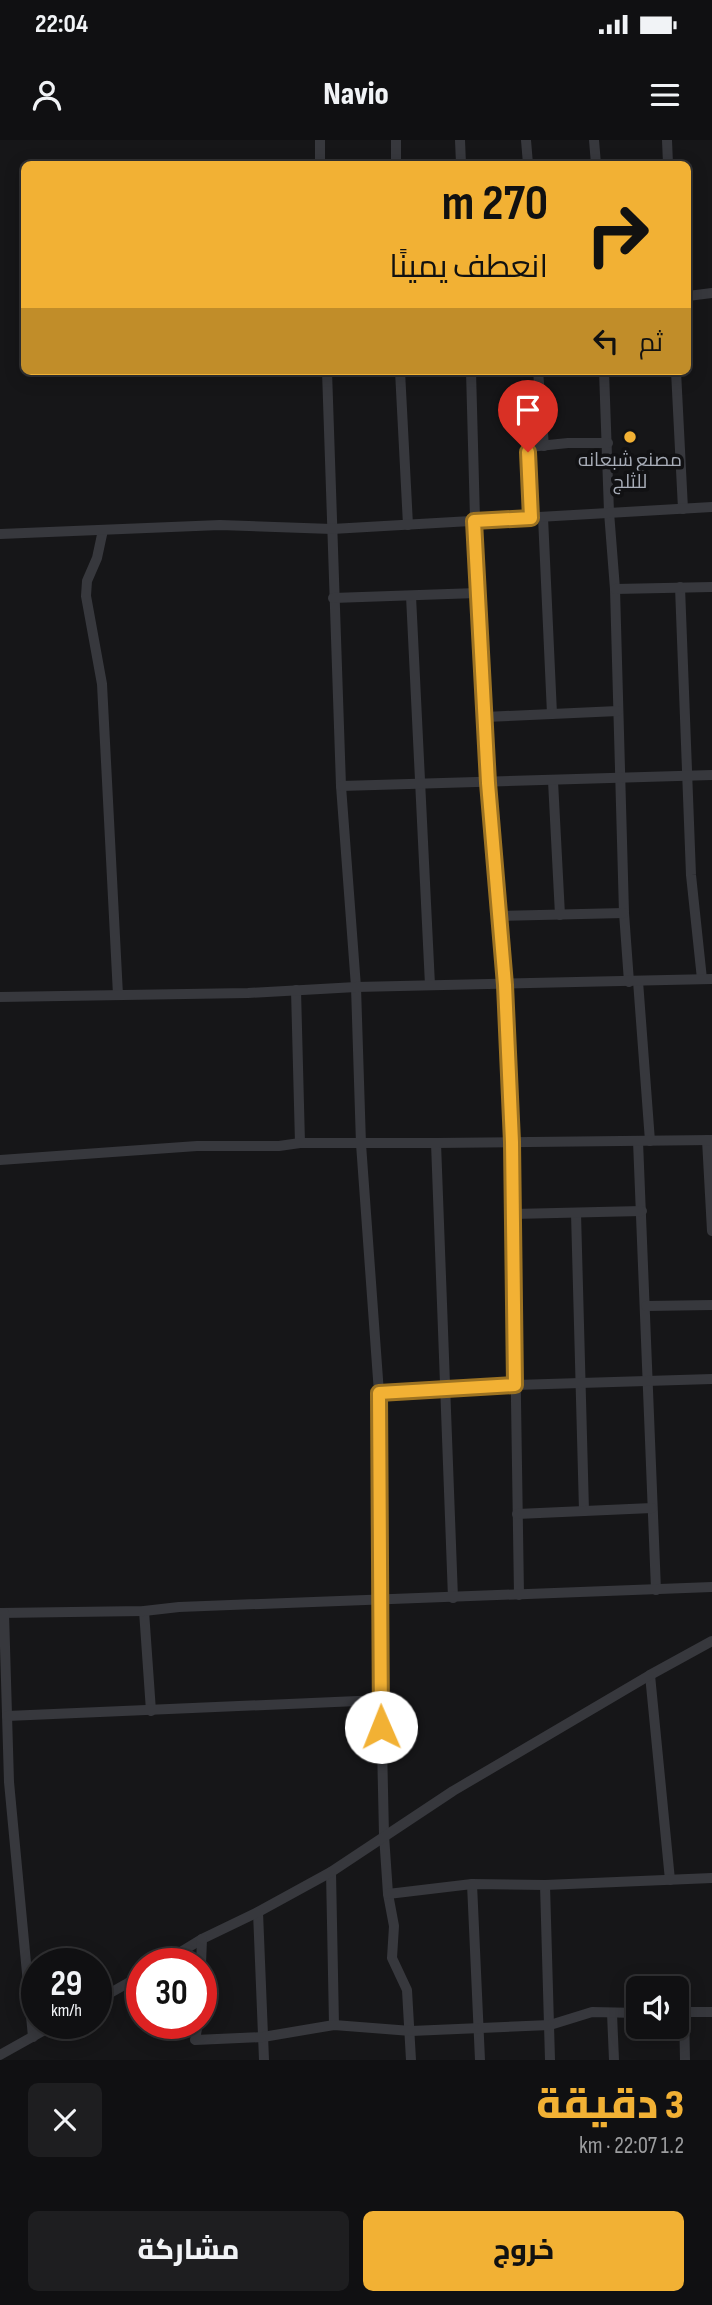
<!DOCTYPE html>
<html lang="ar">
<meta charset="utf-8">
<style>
body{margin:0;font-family:"Sofia Sans Condensed",Cairo,sans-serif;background:#1e1e20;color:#f1f3f6;direction:rtl;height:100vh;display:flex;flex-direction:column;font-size:26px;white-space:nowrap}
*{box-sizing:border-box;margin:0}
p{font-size:23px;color:#9c9d9f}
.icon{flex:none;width:38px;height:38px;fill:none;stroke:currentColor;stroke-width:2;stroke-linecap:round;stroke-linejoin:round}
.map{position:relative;height:1920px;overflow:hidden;direction:ltr}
.drawer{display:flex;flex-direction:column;background:#101012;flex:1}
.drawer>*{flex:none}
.top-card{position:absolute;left:21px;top:21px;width:670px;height:214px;border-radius:10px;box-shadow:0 4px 18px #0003,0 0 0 2px #303032;direction:rtl;background:#f2b134;color:#111;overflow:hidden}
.controls{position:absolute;left:626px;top:1836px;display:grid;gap:14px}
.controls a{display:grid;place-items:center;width:63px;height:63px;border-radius:10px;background:#101012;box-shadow:0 4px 18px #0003,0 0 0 2px #303032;font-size:35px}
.speed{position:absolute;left:21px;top:1808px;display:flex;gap:14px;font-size:35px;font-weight:700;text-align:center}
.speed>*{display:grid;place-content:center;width:91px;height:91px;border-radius:50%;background:#101012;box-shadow:0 4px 18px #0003,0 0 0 2px #303032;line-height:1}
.speed small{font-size:18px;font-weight:400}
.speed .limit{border:10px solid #d22;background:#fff;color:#111}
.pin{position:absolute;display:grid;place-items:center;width:60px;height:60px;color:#fff;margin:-72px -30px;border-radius:50% 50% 50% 0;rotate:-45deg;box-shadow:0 0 7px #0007}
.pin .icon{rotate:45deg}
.me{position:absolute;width:77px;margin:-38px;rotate:359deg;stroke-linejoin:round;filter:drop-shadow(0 0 5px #0008)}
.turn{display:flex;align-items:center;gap:24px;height:147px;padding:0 28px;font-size:32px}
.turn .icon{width:91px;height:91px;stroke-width:2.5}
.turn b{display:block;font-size:49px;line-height:60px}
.then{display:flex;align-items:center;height:66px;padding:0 28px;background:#0003;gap:14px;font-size:26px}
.round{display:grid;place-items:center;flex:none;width:74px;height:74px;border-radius:10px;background:#1e1e20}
.headline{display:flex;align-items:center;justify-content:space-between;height:119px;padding:0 28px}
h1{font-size:42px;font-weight:800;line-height:52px;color:#f2b134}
.action{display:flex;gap:14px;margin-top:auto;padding:14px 28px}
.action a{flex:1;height:80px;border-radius:10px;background:#f2b134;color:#111;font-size:28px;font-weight:800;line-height:80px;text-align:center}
.action a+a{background:#1e1e20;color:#f1f3f6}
.status{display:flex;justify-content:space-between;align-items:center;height:49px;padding:0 35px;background:#101012;direction:ltr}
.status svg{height:19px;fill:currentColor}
header{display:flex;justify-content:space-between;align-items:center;height:91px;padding:0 28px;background:#101012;font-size:32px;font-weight:800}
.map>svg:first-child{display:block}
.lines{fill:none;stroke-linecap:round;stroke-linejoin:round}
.minor{stroke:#37383d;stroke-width:10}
.route-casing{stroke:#9d7322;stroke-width:18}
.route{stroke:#f2b134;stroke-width:12}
.poi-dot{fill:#f2b134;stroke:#111113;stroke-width:2.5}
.labels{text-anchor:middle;stroke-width:7;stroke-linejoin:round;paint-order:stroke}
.poi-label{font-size:19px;fill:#a8adb8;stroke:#111113}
</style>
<div class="status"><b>22:04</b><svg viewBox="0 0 49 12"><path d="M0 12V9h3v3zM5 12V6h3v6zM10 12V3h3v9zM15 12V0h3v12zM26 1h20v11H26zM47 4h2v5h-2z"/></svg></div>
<header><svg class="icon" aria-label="menu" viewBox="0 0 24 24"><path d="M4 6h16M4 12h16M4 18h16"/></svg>Navio<svg class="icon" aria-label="person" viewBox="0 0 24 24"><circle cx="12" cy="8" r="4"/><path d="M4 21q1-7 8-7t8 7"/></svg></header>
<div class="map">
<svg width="712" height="1920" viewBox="0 0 712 1920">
<rect width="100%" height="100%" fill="#161618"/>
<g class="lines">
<!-- minor -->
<g class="minor">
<path d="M396,0V24"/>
<path d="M460,0L461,24"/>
<path d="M526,0L528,24"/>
<path d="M594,0L596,24"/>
<path d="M667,0L668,24"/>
<path d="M320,24V0"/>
<path d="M688,156L712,153"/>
<path d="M327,231L341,646L356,847L361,1004L379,1253L381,1560L384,1695L388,1754L394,1786L392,1818L407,1850L411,1920"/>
<path d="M400,231L408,385"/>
<path d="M471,231L477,453L488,643L504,845L512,1002L519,1455"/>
<path d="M538,231L544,306"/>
<path d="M604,231L609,372L615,449L624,773L629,842"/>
<path d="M676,231L683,369"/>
<path d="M543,377L552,574"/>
<path d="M531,378L529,307L568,303H608"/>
<path d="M103,390L97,418L87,441L86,456L102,544L118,855"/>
<path d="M0,394L220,385L332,389L712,367"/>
<path d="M680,447L691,735L702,839"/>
<path d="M615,449L712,447"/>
<path d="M411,456L430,845"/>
<path d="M333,458L477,453"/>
<path d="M485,577L618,571"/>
<path d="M553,641L560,775"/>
<path d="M341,646L712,635"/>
<path d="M497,776L624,773"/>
<path d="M638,841L650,1001"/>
<path d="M296,850L300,1003"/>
<path d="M0,857L248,853L356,847L712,839"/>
<path d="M707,1000L712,1091"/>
<path d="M638,1001L656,1450"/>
<path d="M436,1003L453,1458"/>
<path d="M0,1020L197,1006H279L300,1003H436L712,1000"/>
<path d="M576,1073L584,1371"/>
<path d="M513,1074L642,1071"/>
<path d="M646,1166L712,1165"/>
<path d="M379,1253L515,1245L712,1239"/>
<path d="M517,1374L652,1368"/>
<path d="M144,1471L151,1571"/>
<path d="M0,1473L144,1471L179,1467L712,1447"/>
<path d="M4,1473L9,1642L33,1897"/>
<path d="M650,1535L670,1740"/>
<path d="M7,1576L381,1560"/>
<path d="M331,1732L334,1885"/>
<path d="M472,1744L480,1920"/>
<path d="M545,1745L550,1920"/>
<path d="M388,1754L472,1744L545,1745L712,1738"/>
<path d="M258,1772L264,1920"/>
<path d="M161,1824L202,1799L258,1772L331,1732L453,1651L650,1535L712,1501"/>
<path d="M201,1824L202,1799"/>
<path d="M96,1861L142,1835"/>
<path d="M680,1872H712"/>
<path d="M684,1872L685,1920"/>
<path d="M612,1873L614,1920"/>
<path d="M198,1883L195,1900L263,1897L334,1885L411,1891L550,1885L592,1872L639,1873"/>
<path d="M0,1915L57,1883"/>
</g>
</g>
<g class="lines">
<!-- route casing -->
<g class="route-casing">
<path id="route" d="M381,1587L379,1253L515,1245L512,1002L505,845L488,643L474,381L531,378L528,312"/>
</g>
<!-- route -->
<use href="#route" class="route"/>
</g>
<!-- markers -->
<circle class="poi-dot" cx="630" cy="297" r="7"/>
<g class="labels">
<!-- poi labels -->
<g class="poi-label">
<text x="630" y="326">مصنع شبعانه<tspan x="630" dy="22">للثلج</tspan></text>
</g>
</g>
</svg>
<div class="controls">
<a><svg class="icon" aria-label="sound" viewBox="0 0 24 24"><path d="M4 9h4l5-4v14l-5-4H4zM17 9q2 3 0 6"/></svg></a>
</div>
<div class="speed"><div>29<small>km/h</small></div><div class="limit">30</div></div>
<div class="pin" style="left:528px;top:312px;background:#d93025"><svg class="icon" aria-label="arrive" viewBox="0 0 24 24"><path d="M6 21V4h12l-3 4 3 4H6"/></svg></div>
<svg class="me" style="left:381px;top:1587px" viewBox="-20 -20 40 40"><circle r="19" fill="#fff"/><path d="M0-13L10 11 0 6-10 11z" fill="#f2b134"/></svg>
<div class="top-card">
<div class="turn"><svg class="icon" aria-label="right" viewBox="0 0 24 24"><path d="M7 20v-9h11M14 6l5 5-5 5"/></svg><div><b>270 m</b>انعطف يمينًا</div></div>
<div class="then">ثم<svg class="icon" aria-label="left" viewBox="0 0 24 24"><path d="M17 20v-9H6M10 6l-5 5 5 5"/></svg></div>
</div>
</div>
<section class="drawer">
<div class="headline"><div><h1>3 دقيقة</h1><p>1.2 km · 22:07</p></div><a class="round"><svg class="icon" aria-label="close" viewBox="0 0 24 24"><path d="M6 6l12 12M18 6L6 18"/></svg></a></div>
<div class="action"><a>خروج</a><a>مشاركة</a></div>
</section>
